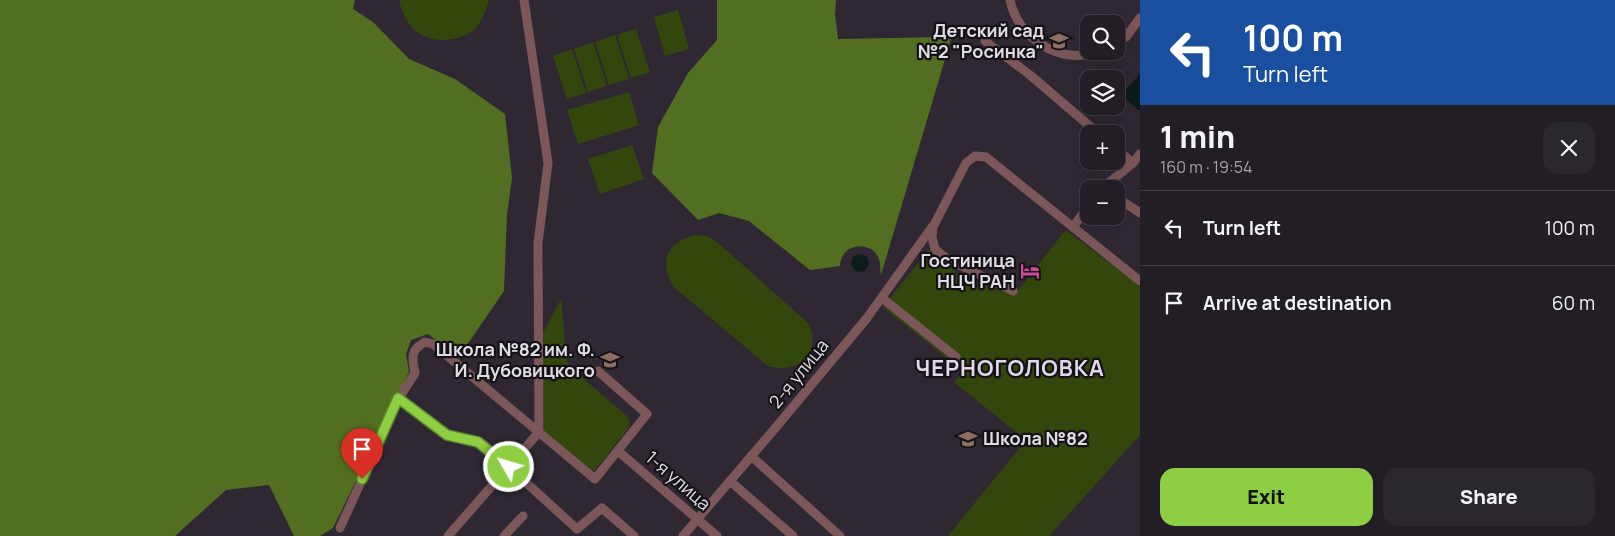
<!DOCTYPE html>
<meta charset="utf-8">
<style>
body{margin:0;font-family:Manrope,sans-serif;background:#2b272e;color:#f1f3f6;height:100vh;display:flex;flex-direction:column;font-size:19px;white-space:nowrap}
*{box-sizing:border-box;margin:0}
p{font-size:16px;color:#a3a2a7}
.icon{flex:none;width:28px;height:28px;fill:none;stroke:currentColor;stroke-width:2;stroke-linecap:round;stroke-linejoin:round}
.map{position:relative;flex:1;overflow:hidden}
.sheet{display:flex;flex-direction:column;background:#231e26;width:475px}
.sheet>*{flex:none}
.hud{background:#1a4fa0;color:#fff;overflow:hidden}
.buttons{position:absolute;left:1080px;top:15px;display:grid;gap:10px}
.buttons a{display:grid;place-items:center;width:45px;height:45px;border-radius:10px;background:#231e26;box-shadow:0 5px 20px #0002,0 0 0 1px #403c43;font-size:25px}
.pin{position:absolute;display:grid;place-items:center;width:42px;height:42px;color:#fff;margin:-51px -21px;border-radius:50% 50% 50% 0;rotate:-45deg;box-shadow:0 0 5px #0007}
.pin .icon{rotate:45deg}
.me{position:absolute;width:55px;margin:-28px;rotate:308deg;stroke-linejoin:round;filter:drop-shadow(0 0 4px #0008)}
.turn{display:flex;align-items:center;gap:18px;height:105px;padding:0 20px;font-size:22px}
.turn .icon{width:65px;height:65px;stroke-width:2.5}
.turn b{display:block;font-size:35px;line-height:42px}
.round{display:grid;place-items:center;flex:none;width:52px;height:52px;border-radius:15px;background:#2b272e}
.headline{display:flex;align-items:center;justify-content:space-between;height:85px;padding:0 20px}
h1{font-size:30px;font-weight:800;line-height:38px}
.button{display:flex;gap:10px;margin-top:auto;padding:10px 20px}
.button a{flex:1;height:58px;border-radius:15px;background:#8ece43;color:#111;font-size:20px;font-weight:800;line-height:58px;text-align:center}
.button a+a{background:#2b272e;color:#f1f3f6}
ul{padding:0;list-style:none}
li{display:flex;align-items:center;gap:15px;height:75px;padding:0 20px;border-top:1px solid #403c43}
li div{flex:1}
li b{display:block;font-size:19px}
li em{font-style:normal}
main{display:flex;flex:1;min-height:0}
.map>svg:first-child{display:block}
.green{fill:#33470d}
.forest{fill:#526e21}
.water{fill:#0c1c1c}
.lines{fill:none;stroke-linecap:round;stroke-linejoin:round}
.minor{stroke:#7c575a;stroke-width:9}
.route-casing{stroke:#5c862c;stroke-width:12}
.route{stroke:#8ece43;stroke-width:9}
.labels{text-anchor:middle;stroke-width:4.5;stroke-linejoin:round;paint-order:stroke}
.poi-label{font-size:18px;font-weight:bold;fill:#e0dce4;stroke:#151217;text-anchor:end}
.street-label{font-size:18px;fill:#e0dce4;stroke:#151217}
.district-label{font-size:22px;font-weight:bold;letter-spacing:1px;fill:#e0d7e7;stroke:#151217}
</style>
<main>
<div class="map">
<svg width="1140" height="536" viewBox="0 0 1140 536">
<rect width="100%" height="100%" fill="#2f2833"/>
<!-- green -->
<g class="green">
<path d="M399,0H489C486,10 483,20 476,28C458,44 424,45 410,25C404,17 401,9 399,0Z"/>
<path d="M678,10L689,49L665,56L654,17Z"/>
<path d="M636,29L650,72L631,78L617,35Z"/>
<path d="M615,35L629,79L609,85L595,42Z"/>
<path d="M593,42L607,86L588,92L574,49Z"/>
<path d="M572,49L586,93L567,99L553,56Z"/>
<path d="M629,92L639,125L578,144L567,110Z"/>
<path d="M632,145L644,179L600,194L588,159Z"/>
<path d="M1066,230L1140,286V435L1049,536H948L1026,440L954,382L963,371L883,307L930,248L959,276L973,286L982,285L1014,295Z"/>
<path d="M695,235L707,236L717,242L808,323C823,353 798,375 768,366L675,288C657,263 667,242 695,235Z"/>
<path d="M561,299L567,361L571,368L629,418L630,423L628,429L595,470H590L544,431L542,335Z"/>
</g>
<!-- forest -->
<g class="forest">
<path d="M0,0H355L353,9L373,22L409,59L455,79L505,114L512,178L507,215L504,291L467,345L450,352L428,334L411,340L406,354L409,372L333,528L320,536H294L269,485L226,490L175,536H0Z"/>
<path d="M717,0H836L835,15L838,39L945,37L951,39L881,275C880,270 881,264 879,259C872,240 841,242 840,266L810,270L749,221L719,213L698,220L652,173L658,127L688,73L717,40Z"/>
</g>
<!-- water -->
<g class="water">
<path d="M1140,74V110L1139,111L1121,95Z"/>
<circle cx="860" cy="263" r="9"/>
</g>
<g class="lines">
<!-- minor -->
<g class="minor">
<path d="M1010,0C1017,33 1050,59 1085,55C1090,55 1095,53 1100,51"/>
<path d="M985,41L1030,75L1099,134"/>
<path d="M1116,43L1126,37L1140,18"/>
<path d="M1116,149L1133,163"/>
<path d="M1101,189L1133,163L1140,154"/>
<path d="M1116,197L1140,213"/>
<path d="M1073,227L1089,205"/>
<path d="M1013,291L947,259L935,249L932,237L933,227L966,163L975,156L986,157L1140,281"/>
<path d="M882,298L956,357"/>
<path d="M399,398L447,435L477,442L509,467L577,529L602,508L634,536"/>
<path d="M618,451L717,536"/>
<path d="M751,456L840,536"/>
<path d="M730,481L793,536"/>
<path d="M340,528L399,398L415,373C412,358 410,350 425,342L433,344L595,479L647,414L598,371"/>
<path d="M448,536L539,432L538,243L548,163L524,0"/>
<path d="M504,536L523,516"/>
<path d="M683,536L777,426L867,318L932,227"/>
</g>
</g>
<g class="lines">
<!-- route casing -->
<g class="route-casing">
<path id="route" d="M362,479L398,398L447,435L478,442L509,467"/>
</g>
<!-- route -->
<use href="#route" class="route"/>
</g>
<!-- icons -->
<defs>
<g id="school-bare" transform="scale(1.5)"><path d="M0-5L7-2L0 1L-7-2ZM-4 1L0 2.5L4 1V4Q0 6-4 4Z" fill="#8d6e63" stroke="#151217" stroke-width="2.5" paint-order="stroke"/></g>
<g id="hotel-bare" transform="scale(1.5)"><path d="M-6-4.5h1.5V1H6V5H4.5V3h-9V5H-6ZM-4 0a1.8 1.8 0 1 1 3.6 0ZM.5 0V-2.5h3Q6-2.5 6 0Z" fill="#d1479c" stroke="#151217" stroke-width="2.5" paint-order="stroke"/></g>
</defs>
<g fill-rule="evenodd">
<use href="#school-bare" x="1059" y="41"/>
<use href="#hotel-bare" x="1030" y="271"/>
<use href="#school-bare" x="610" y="360"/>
<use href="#school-bare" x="968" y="439"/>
</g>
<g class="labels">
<!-- poi labels -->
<g class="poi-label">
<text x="1044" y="37">Детский сад<tspan x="1044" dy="21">№2 "Росинка"</tspan></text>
<text x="1015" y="267">Гостиница<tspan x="1015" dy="21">НЦЧ РАН</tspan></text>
<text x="595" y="356">Школа №82 им. Ф.<tspan x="595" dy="21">И. Дубовицкого</tspan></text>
<text x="983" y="445" text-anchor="start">Школа №82</text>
</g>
<!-- street labels -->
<g class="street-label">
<text transform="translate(799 374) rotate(-51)" y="6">2-я улица</text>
<text transform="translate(678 481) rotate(41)" y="6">1-я улица</text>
</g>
<!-- district labels -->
<g class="district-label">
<text x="1010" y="376">ЧЕРНОГОЛОВКА</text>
</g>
</g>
</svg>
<div class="buttons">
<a><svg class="icon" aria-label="search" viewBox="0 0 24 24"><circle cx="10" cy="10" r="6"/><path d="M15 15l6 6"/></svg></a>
<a><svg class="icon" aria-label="layers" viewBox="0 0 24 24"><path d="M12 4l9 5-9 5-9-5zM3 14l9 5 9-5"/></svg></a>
<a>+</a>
<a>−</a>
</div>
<div class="pin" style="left:362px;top:479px;background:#d93025"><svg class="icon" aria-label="arrive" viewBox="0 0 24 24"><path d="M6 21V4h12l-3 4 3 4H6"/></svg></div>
<svg class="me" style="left:509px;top:467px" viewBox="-20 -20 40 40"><circle r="17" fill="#8ece43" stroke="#fff" stroke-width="3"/><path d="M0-11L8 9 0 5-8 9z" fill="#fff"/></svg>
</div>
<section class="sheet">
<div class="hud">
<div class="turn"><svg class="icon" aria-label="left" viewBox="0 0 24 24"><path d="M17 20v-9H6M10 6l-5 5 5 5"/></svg><div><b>100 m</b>Turn left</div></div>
</div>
<div class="headline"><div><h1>1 min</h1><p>160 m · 19:54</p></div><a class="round"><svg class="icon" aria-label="close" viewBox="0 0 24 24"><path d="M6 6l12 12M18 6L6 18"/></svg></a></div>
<ul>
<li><svg class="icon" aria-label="left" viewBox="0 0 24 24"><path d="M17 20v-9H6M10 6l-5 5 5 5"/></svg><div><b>Turn left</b></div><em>100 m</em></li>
<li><svg class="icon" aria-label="arrive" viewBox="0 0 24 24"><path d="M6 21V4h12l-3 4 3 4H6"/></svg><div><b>Arrive at destination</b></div><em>60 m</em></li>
</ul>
<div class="button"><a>Exit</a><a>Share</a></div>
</section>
</main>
